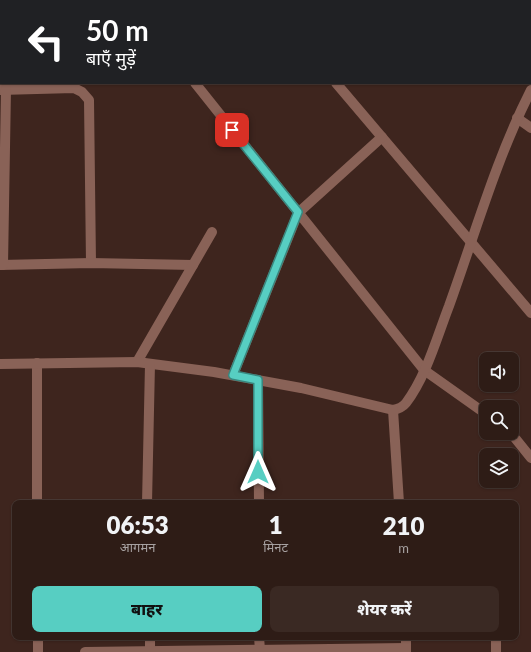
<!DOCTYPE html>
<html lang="hi">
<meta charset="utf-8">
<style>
body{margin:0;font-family:Lato,"Noto Sans Devanagari",sans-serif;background:#3a2923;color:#f1f3f6;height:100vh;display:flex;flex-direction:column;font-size:15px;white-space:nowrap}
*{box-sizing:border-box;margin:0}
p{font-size:13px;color:#a7a1a1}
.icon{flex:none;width:22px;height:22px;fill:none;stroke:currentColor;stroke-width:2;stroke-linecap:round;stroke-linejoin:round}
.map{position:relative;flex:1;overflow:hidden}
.drawer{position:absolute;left:12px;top:500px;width:507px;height:140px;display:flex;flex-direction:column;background:#2e1c16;border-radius:8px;box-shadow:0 1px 3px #0004,0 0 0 1px #493a35}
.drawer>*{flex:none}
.guide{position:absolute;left:0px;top:0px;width:531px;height:84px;box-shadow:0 1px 3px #0004,0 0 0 1px #493a35;background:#202124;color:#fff;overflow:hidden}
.fabs{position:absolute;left:479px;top:352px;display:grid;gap:8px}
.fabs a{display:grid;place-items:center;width:40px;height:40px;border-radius:8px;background:#2e1c16;box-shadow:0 1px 3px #0004,0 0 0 1px #493a35;font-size:20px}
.pin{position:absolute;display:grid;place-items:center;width:34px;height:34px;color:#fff;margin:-17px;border-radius:8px;box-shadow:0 2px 6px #0006}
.me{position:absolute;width:44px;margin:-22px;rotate:0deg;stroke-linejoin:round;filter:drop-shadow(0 0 3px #0008)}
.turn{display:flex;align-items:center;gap:14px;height:84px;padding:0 20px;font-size:18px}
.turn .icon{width:52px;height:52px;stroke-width:2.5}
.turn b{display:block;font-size:28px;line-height:34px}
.eta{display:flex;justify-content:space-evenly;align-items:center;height:68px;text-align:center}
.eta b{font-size:24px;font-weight:800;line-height:28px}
.cta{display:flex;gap:8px;margin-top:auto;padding:8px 20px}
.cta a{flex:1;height:46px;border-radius:8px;background:#57cec2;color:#111;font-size:16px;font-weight:800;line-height:46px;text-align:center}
.cta a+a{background:#3a2923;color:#f1f3f6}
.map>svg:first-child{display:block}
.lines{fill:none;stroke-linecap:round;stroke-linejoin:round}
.minor{stroke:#896257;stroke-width:10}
.route-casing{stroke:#39867e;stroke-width:10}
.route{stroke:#57cec2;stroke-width:7}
</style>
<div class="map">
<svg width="531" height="652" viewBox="0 0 531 652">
<rect width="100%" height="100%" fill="#3e251e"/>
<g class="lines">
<!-- minor -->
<g class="minor">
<path d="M273,0L274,1"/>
<path d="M513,0L514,1"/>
<path d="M199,1L201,0"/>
<path d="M341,1L342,0"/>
<path d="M435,1L436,0"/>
<path d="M530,22L531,23"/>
<path d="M195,83L424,370L486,414"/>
<path d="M336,83L531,313"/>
<path d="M0,90L74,88L82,92L89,100L91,263"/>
<path d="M517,118L531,128"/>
<path d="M0,265L91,263L193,265"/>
<path d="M3,265L6,89"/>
<path d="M137,362L212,232"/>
<path d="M37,363V503"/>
<path d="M0,364L137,362L214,372L301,388L393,410C398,409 402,408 406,403C426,377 437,337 449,306C475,234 496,159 531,90"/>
<path d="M233,375L298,213L382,137"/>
<path d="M258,380L259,503"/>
<path d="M393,410L399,503"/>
<path d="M511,433L531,458"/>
<path d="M147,503L150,364"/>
<path d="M38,637V652"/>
<path d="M150,637V651"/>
<path d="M259,637L260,650"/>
<path d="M406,637V652"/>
<path d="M496,637V652"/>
<path d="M85,652L406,648"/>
</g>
</g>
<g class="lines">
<!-- route casing -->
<g class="route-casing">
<path id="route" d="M232,130L298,212L233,375L258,380V472"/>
</g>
<!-- route -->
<use href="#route" class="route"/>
</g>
</svg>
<div class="fabs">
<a><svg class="icon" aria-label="sound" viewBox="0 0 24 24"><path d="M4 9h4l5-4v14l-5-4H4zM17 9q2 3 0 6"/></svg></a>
<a><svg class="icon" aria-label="search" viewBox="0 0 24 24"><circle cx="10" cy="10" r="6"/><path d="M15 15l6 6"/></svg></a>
<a><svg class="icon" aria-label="layers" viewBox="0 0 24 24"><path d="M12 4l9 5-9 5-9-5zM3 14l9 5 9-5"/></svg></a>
</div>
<div class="pin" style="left:232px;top:130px;background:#d93025"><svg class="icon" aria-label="arrive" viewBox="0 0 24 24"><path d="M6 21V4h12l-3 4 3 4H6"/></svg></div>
<svg class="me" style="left:258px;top:472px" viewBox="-20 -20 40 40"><path d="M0-17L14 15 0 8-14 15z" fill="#57cec2" stroke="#fff" stroke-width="4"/></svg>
<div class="guide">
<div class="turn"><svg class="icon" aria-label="left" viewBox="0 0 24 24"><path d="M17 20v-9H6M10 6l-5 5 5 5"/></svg><div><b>50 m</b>बाएँ मुड़ें</div></div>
</div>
<section class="drawer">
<div class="eta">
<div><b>06:53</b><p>आगमन</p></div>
<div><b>1</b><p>मिनट</p></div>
<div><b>210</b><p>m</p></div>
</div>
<div class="cta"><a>बाहर</a><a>शेयर करें</a></div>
</section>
</div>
